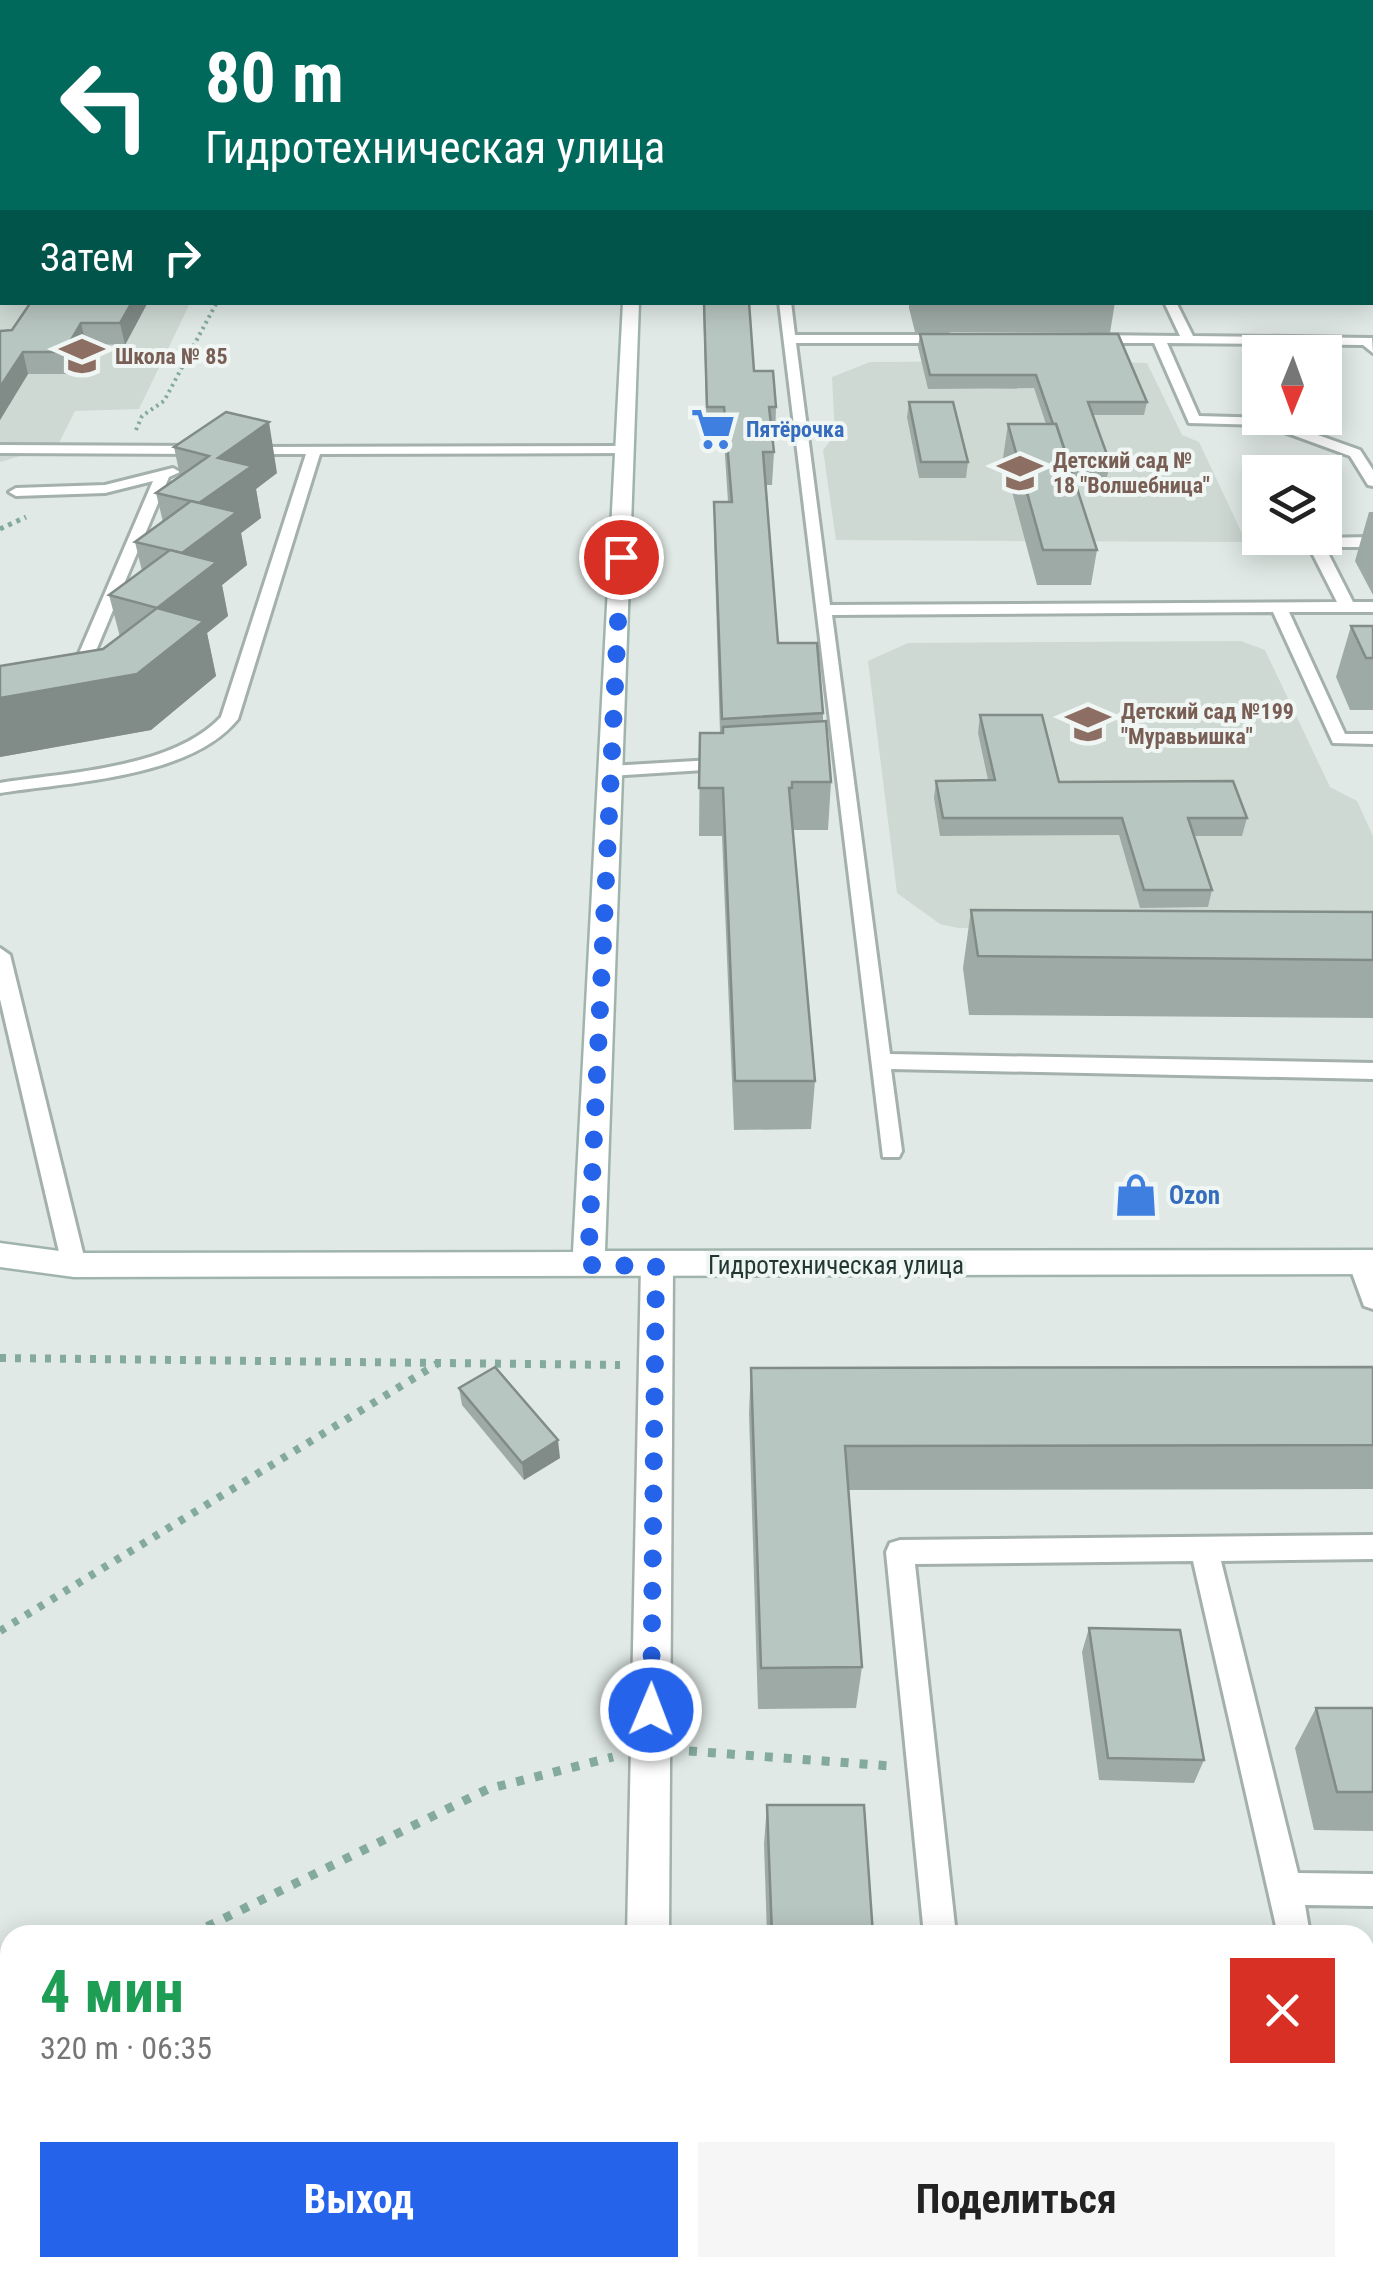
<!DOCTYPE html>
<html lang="ru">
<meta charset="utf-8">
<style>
body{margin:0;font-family:"Roboto Condensed",sans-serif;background:#f6f6f6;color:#222;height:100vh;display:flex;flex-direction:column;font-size:38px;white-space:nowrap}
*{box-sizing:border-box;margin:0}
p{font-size:32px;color:#767676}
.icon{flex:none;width:55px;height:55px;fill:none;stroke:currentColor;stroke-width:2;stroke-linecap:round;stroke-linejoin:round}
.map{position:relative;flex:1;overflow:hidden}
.panel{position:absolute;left:0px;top:1925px;width:1375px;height:352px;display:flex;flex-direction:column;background:#fff;border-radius:30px 30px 0 0;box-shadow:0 5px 25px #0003}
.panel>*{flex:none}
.top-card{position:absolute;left:0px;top:0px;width:1375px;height:305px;box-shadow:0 5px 25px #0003;background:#00695c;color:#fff;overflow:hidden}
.needle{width:65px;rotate:181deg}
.fabs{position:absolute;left:1242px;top:335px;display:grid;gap:20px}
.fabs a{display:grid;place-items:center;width:100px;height:100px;border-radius:0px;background:#fff;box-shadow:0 5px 25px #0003;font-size:50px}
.pin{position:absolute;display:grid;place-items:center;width:85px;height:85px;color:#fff;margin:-42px;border:5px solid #fff;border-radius:50%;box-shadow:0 2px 10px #0007}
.me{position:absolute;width:110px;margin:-55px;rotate:1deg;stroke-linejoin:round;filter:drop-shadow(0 0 8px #0008)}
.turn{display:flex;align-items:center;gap:35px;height:210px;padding:0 40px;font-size:45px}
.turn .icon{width:130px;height:130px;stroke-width:2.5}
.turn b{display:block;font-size:70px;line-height:85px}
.then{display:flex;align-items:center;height:95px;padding:0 40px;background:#0003;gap:20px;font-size:38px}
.round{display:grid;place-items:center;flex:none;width:105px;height:105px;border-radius:0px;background:#f6f6f6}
.summary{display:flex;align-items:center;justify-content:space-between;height:170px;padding:0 40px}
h1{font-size:60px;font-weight:700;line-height:75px;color:#1e9e55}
.cta{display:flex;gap:20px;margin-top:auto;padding:20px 40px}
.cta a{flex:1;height:115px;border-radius:0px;background:#2563eb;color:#fff;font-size:40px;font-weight:700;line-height:115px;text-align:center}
.cta a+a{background:#f6f6f6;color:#222}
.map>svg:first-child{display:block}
.built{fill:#ced9d4}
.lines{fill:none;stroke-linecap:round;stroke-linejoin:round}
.lane-casing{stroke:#a3b0ac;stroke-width:6}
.street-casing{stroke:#a3b0ac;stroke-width:5}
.secondary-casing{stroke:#a0b4ac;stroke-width:5}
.path-far3{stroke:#83aa9d;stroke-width:4;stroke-dasharray:2.5 4;stroke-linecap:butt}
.path-far2{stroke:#83aa9d;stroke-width:5;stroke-dasharray:4 5;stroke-linecap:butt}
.path-far1{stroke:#83aa9d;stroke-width:8;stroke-dasharray:6 9;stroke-linecap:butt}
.path{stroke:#83aa9d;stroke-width:9;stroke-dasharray:8 11;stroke-linecap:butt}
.lane{fill:#fff;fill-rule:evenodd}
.street{fill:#fff;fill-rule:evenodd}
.secondary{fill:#fff;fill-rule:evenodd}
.wall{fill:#9eaaa6}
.shaded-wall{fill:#818b87}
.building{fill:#b8c6c1;stroke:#818b87;stroke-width:2.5}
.route{stroke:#2563eb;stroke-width:18;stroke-dasharray:0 32.4}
.labels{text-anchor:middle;stroke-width:8;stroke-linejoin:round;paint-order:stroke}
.far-education-label{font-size:22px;font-weight:bold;fill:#785e54;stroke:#f0f6f3;text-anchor:start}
.far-shop-label{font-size:22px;font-weight:bold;fill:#366cbe;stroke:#f0f6f3;text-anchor:start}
.shop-label{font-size:25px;font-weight:bold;fill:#366cbe;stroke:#f0f6f3;text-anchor:start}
.street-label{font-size:25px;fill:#223732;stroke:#f0f6f3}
</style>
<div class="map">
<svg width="1373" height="2277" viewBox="0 0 1373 2277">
<rect width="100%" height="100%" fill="#e0e9e5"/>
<!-- built -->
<g class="built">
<path d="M0,0H460L454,2Z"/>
<path d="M0,289L2,302L190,303L139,409L75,411L58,445L0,462Z"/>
<path d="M1074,361L1147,363L1182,435L1199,442L1246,542L836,540L823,450L835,435L832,377L870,362Z"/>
<path d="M1241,641L1265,650L1330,787L1357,801L1373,836V929L958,928L940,924L897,893L868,661L908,643Z"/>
</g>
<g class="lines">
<!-- lane casing -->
<g class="lane-casing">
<g id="lane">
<rect x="937" y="0" width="8" height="2"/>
<rect x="0" y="216" width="2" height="6"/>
<path d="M779,302H791L795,335H948L954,339L948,343H796L830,605L1337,602L1307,543L1315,538L1373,537V547H1325L1353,602H1373V612H1289L1345,734H1373V744L1333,743L1273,612L832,615L890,1054L1373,1063V1079L891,1069L902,1151L899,1157H883Z"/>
<path d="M1164,302H1176L1193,336L1372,338L1373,353L1363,345L1167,343L1199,416L1270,418L1360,450L1373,470V486L1368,485L1350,456L1265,425L1189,423L1154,343H1090L1084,339L1090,335L1180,336Z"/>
<path d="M0,445L203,446L210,450L203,454L0,453Z"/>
<path d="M626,446L633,450L631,453L320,454L238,719C191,778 70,782 0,793V783C67,772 172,769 221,717L306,454H245L240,453V447Z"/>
<path d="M173,468L180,472L169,477L84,679L82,683H70L68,679L153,481L105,493L16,496L9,492L16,488L105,485Z"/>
<path d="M729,759L738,764L735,768L610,776L601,771L610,766Z"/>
<path d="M0,948L10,955L86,1265L82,1272H66L62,1265L0,999Z"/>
<path d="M1360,1253L1368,1255L1373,1265V1309L1364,1306L1348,1262L1352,1255Z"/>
<path d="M1373,1535V1559L1221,1561L1298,1873L1373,1874V1906L1305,1905L1310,1935H1278L1193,1561L915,1564L956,1935H924L886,1552L890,1543L900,1540Z"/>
<rect x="1365" y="2054" width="8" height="34"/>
<path d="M1365,2252L1373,2256V2277H1344L1342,2268H1365Z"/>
<path d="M956,2268H992L993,2277H957Z"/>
</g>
</g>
<!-- street casing -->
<g class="street-casing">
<g id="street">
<rect x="1372" y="230" width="1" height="10"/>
<rect x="0" y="246" width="2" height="10"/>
<path d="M657,1254L668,1257L673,1266L669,1935H627L641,1266L646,1257Z"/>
<rect x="619" y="2268" width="48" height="9"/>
</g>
</g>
<!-- secondary casing -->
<g class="secondary-casing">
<g id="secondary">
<path d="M1228,0H1240L1242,2H1230Z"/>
<rect x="1372" y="174" width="1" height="9"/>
<path d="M623,302H639L605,1251L1373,1250V1274L74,1277L0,1267V1243L74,1253L573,1252Z"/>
</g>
</g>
<!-- path-far3 -->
<path class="path-far3" d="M136,430L142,416L164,401L217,302"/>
<!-- path-far2 -->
<path class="path-far2" d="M0,529L26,517"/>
<!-- path-far1 -->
<g class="path-far1">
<path d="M0,1358L620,1365"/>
<path d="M0,1631L437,1364"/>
</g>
<!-- path -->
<g class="path">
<path d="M689,1751L891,1766"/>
<path d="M190,1935L488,1789L613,1757"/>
<path d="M0,2005L10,2001"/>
</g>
<!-- lane -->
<use href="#lane" class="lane"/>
<!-- street -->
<use href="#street" class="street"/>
<!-- secondary -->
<use href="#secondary" class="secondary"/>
</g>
<!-- wall -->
<g class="wall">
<path d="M0,0H30L24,2H2V186H0Z"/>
<path d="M31,302H148L125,345L86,344L69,374H28L0,420V331L12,330Z"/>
<path d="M703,302H749L754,371L776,407L775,440H772L774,452L772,485H766L778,643L823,713V721L831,782L828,830H792L815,1081L811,1129L734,1130L722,836H699L700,733H720L714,536V502H728L724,440H707Z"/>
<path d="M909,302H1115L1110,333L915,332L909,308Z"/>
<path d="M920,334L1147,402L1144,415H1093L1110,463L1107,477H1074L1097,550L1091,585H1037L1003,458L1008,424H1046L1034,388L928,389L918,347Z"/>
<path d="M909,402L968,462L966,478H919L907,417Z"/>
<path d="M174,447L277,473L256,489L261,518L241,533L247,565L222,585L228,616L207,633L216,676L151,730L0,757V666L103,649L120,637L109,595L142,571L135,542L163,522L156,493L180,476Z"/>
<path d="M1369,512H1373V595L1355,561Z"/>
<path d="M1351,626H1373V710H1350L1336,677Z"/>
<path d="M980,715L1059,782L1247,818L1242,836H1194L1212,890L1208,907L1140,908L1119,835L940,836L934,798L936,781L988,780L978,733Z"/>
<path d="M971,910L1373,912V1018L969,1015L963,968Z"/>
<path d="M1373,1367V1489L849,1490L862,1667L856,1708L758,1709L749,1413L751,1368Z"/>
<path d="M459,1388L560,1458L524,1480L462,1405Z"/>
<path d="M1089,1628L1204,1760L1194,1783L1099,1780L1082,1652Z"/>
<path d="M1316,1708H1373V1831L1314,1830L1295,1748Z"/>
<path d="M767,1805L873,1935H767L764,1844Z"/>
<path d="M778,2268H896L897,2277H778Z"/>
</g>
<!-- shaded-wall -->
<g class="shaded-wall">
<path d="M0,0H30L24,2H2L0,15Z"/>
<path d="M499,0H516L510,2H493Z"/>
<path d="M2,20V44L0,45V22Z"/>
<path d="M132,302H148L125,345L120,323Z"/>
<path d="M81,323L86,344L69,374L64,352Z"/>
<path d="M23,352L28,374L0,420V387Z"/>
<path d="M269,422L277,473L256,489L261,518L241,533L247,565L222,585L228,616L207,633L216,676L151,730L0,757V698L137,674L157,608L182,553L199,503L218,458Z"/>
<path d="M558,1440L560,1458L524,1480L522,1463Z"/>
</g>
<!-- building -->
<g class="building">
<path d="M461,0H499L493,2H457Z"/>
<path d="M0,2H8H2V20L0,22Z"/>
<path d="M1,39H2V161L0,163Z"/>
<path d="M31,302H132L120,323H81L64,352H23L0,387V331L12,330Z"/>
<path d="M704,302H749L754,371H773L776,407H769L774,452H763L778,643H817L823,713L722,719L714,502H732L724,407H707Z"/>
<path d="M920,334H1118L1147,402H1088L1110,463H1069L1056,424H1053L1036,375H930Z"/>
<path d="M909,402H953L968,462H921Z"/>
<path d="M226,412L269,422L218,458L252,466L199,503L156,493L209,456L174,447Z"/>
<path d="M1008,424H1056L1097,550H1043Z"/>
<path d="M191,501L237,512L182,553L135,542Z"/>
<path d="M170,550L217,562L157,608L109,595Z"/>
<path d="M157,608L204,621L137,674L0,698V666L103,649Z"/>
<path d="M1351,626H1373V658H1366Z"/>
<path d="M980,715H1042L1059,782L1233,781L1247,818H1188L1212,890H1144L1122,818H943L936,781L995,780Z"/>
<path d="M826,721L831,782H792V788H789L815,1081H735L723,788H699L700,733H723V727Z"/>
<path d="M971,910L1373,912V960L978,956Z"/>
<path d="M495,1367L558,1440L522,1463L459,1388Z"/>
<path d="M1373,1367V1445L845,1446L862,1667L761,1668L751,1368Z"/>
<path d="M1089,1628L1180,1630L1204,1760L1108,1758Z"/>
<path d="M1316,1708H1373V1792H1337Z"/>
<path d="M767,1805H864L873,1935H772Z"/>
<path d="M783,2268H896L897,2277H783Z"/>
</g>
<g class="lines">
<!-- route -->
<path class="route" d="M621,557L588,1265L656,1266L651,1710"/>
</g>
<!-- icons -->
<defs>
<g id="school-bare" transform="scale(3.45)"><path d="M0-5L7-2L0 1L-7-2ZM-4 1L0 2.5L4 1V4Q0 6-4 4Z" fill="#8d6e63" stroke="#f0f6f3" stroke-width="2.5" paint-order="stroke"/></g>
<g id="supermarket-bare" transform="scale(3.45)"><path d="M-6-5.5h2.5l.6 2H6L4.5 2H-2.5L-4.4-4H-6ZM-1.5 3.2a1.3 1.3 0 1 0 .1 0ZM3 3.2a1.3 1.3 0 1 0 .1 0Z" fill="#3f7fe0" stroke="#f0f6f3" stroke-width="2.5" paint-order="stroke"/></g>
<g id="shop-bare" transform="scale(3.45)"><path d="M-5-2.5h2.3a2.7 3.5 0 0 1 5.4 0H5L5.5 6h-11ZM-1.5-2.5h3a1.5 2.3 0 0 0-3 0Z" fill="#3f7fe0" stroke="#f0f6f3" stroke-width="2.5" paint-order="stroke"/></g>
</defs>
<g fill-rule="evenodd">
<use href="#school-bare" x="82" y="356"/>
<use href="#supermarket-bare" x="713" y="429"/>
<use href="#school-bare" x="1020" y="473"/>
<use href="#school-bare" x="1088" y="724"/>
<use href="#shop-bare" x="1136" y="1195"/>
</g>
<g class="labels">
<!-- far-education labels -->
<g class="far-education-label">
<text x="115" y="364">Школа № 85</text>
<text x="1053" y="468">Детский сад №<tspan x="1053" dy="25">18 "Волшебница"</tspan></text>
<text x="1121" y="719">Детский сад №199<tspan x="1121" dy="25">"Муравьишка"</tspan></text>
</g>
<!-- far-shop labels -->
<g class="far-shop-label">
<text x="746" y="437">Пятёрочка</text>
</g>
<!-- shop labels -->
<g class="shop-label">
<text x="1169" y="1204">Ozon</text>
</g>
<!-- street labels -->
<g class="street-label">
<text x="836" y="1274">Гидротехническая улица</text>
</g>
</g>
</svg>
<div class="fabs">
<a><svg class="needle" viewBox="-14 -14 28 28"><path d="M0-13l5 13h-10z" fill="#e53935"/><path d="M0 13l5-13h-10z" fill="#767676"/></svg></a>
<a><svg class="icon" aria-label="layers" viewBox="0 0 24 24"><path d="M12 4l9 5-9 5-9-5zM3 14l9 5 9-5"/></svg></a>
</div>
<div class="pin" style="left:621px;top:557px;background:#d93025"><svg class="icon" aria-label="arrive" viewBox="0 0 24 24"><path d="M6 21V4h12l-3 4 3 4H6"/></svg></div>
<svg class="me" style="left:651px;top:1710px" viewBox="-20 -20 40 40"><circle r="17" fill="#2563eb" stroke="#fff" stroke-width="3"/><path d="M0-11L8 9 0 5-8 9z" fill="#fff"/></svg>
<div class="top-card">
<div class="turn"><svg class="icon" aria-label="left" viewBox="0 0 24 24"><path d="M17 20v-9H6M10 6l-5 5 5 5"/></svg><div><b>80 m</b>Гидротехническая улица</div></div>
<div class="then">Затем<svg class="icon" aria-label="right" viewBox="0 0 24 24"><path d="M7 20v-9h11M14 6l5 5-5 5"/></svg></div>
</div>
<section class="panel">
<div class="summary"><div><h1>4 мин</h1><p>320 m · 06:35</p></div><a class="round" style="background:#d93025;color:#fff"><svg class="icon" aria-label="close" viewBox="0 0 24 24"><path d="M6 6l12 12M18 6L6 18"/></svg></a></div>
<div class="cta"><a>Выход</a><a>Поделиться</a></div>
</section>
</div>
